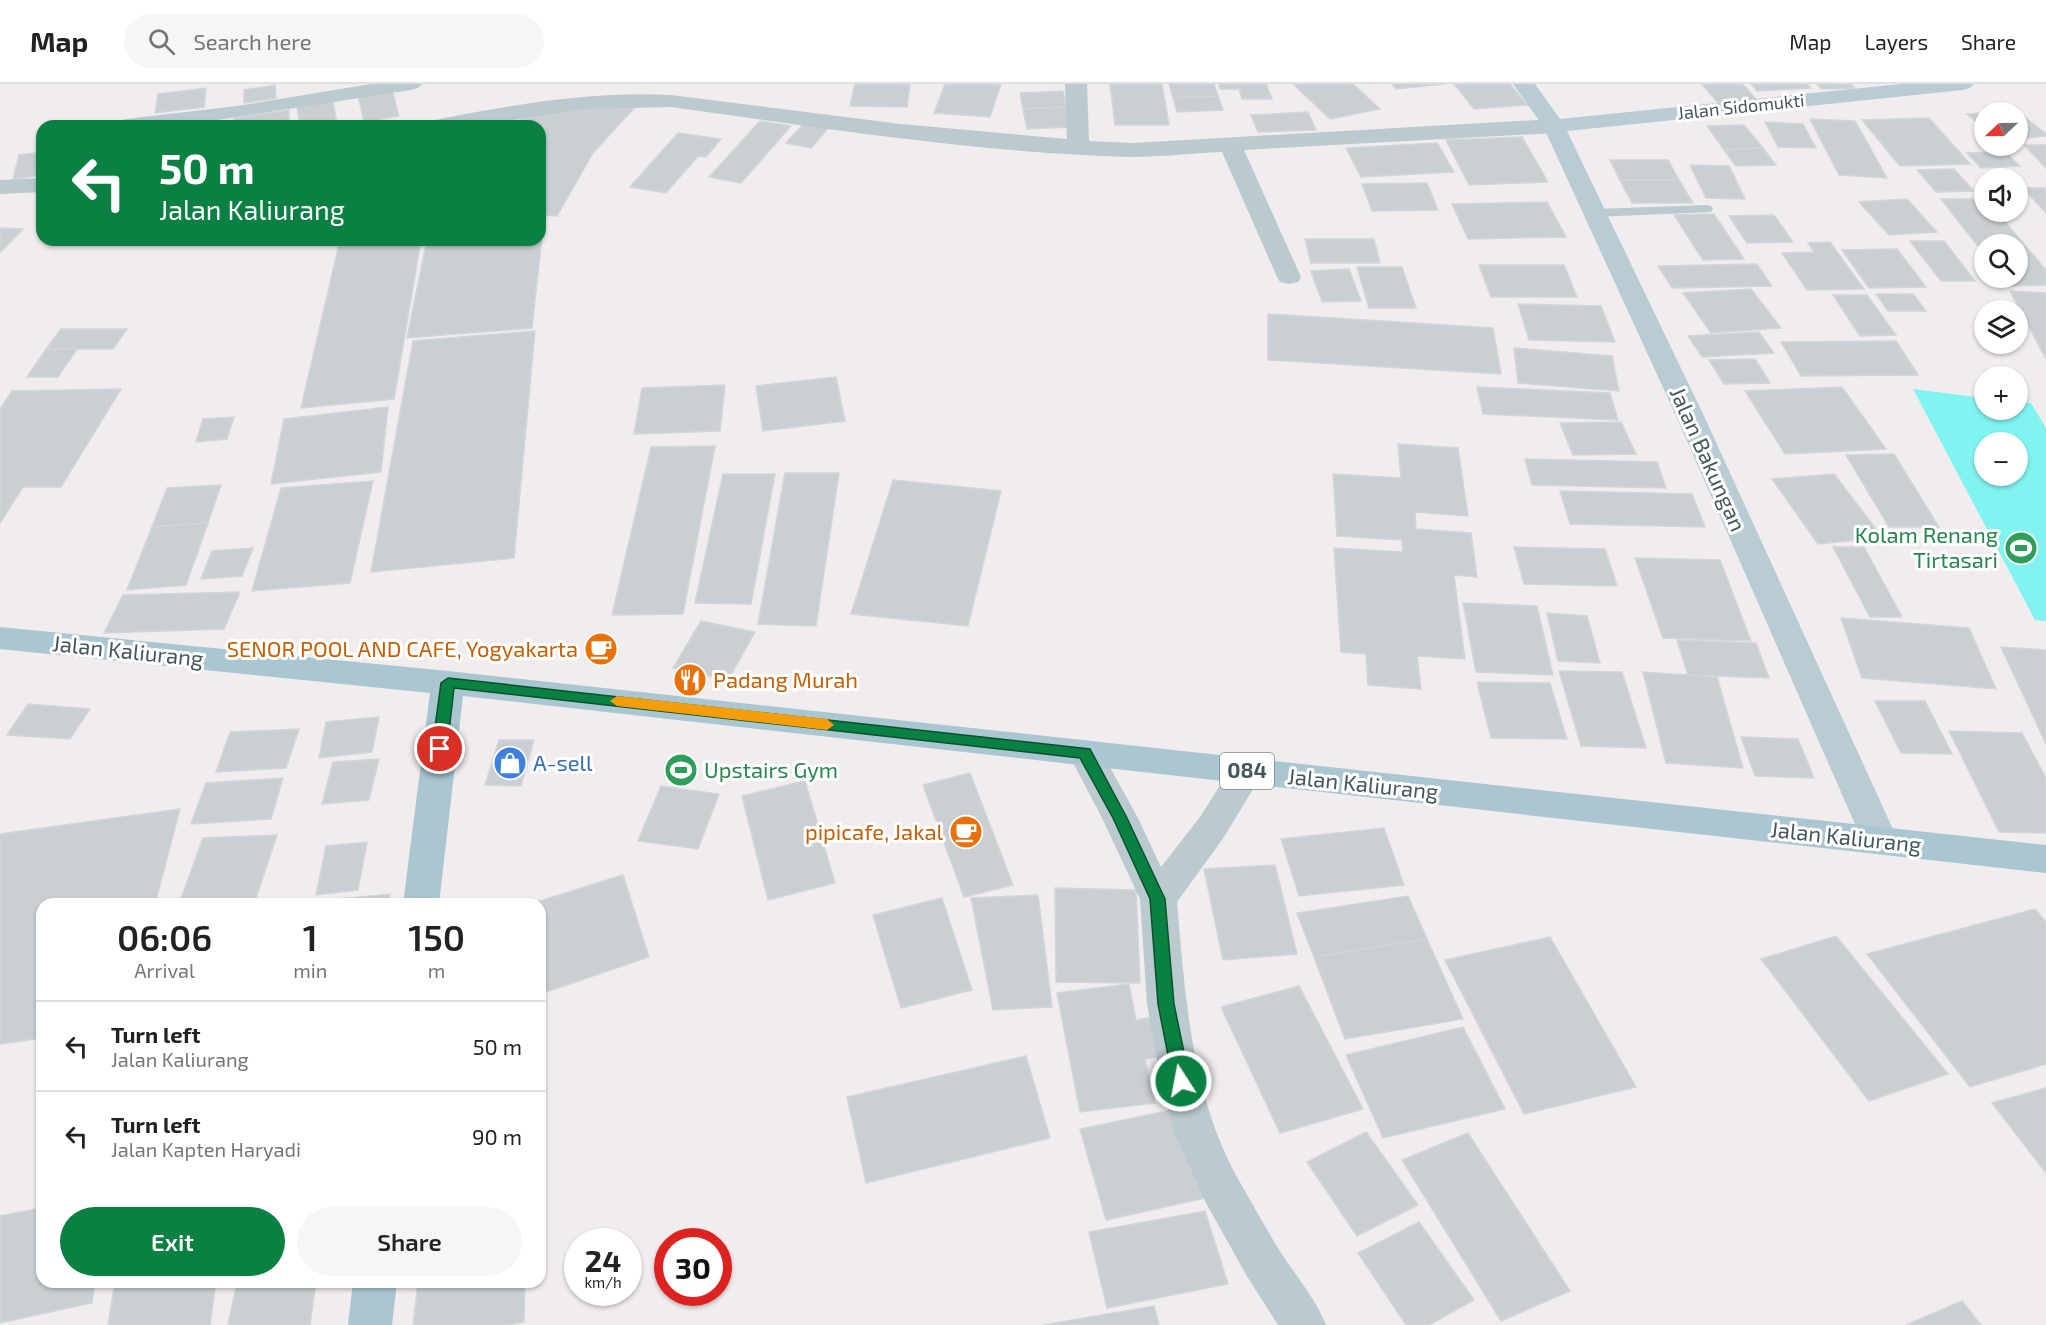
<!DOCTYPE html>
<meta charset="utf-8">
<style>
body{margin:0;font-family:"Exo 2",sans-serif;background:#f6f6f6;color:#222;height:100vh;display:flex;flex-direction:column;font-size:22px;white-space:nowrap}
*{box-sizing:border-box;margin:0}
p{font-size:20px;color:#767676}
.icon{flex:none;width:33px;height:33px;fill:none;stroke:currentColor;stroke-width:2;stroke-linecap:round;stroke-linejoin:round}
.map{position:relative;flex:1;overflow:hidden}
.panel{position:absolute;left:36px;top:814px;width:510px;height:390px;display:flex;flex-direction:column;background:#fff;border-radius:18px;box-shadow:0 2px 4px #0004}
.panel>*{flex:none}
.guide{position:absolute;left:36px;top:36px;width:510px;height:126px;border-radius:18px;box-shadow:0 2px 4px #0004;background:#0b8043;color:#fff;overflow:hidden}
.needle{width:39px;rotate:248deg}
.tools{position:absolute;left:1974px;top:18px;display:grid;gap:12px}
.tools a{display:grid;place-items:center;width:54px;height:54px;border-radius:50%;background:#fff;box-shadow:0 2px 4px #0004;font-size:30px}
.speed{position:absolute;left:564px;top:1144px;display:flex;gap:12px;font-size:30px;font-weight:700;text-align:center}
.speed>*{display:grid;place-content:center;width:78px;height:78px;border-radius:50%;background:#fff;box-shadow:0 2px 4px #0004;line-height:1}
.speed small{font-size:15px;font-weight:400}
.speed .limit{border:9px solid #d22;background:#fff;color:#111}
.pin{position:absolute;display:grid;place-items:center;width:51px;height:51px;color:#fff;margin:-26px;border:3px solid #fff;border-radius:50%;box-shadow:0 2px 6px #0007}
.me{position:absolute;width:66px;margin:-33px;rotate:349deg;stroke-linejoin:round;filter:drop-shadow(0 0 4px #0008)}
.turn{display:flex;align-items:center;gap:21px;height:126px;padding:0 24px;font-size:27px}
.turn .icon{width:78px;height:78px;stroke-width:2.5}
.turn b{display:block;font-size:42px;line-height:51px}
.eta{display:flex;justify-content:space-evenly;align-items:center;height:102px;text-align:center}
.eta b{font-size:36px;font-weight:600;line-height:42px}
.action{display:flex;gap:12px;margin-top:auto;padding:12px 24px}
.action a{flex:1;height:69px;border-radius:36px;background:#0b8043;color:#fff;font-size:24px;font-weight:600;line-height:69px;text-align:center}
.action a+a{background:#f6f6f6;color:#222}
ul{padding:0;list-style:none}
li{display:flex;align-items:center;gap:18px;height:90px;padding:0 24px;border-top:2px solid #e0e0e0}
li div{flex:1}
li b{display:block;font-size:22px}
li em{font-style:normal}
header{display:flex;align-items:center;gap:36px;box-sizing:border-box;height:84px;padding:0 30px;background:#fff;border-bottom:2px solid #e0e0e0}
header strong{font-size:28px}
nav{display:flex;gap:33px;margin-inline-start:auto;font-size:21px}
.search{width:420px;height:54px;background:#f6f6f6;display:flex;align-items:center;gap:15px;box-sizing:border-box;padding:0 21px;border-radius:33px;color:#767676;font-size:22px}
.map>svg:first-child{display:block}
.water{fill:#80f4f1;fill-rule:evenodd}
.building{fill:#c9cfd3;stroke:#d1d6da;stroke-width:1.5}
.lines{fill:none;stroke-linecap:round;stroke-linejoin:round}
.lane{fill:#bacace;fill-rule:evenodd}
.street{fill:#bacace;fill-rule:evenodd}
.secondary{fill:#b9ccd4;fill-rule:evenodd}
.primary{fill:#aac6d0;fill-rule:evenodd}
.route{fill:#0b8043;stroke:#07532c;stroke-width:1.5}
.slow{fill:#f59e0b}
.labels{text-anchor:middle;stroke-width:6;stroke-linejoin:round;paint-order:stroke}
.far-street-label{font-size:18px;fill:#44575d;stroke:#fff}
.shield{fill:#fff;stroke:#7c898e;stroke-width:1.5}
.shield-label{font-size:21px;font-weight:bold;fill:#44575d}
.street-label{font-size:22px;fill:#44575d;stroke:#fff}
.leisure-label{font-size:22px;fill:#27864d;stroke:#fff;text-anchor:end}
.food-label{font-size:22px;fill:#c56008;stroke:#fff;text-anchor:end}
.shop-label{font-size:22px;fill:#366cbe;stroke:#fff;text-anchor:start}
</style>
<header>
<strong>Map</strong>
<div class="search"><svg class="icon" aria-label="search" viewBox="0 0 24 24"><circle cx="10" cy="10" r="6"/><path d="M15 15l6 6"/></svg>Search here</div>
<nav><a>Map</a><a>Layers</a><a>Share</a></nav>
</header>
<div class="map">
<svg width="2046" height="1241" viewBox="0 0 2046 1241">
<rect width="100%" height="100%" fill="#f1edee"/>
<!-- water -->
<path class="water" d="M1913,305L1984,314V326H2018V318L2031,319L2046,344V537L2035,536ZM2018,358V392H1984V358Z"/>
<!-- building -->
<g class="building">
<path d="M855,0H910L907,23L850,22Z"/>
<path d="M945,0H1001L990,33L934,29Z"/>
<path d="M1110,0H1162L1169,41H1115Z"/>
<path d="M1169,0H1214L1218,12L1173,14Z"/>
<path d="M1219,0H1266L1272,15H1242L1239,5H1220Z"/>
<path d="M1293,0H1353L1380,25L1330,35Z"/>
<path d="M1392,0H1444L1396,5Z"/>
<path d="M1454,0H1510L1527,21L1474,25Z"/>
<path d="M1702,0H1743L1758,18L1718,19Z"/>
<path d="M1751,0H1807L1811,4L1757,7Z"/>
<path d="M1817,0H1851L1855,4L1822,5Z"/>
<path d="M275,1L276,14L244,19V6Z"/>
<path d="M206,4L204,23L155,29L158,10Z"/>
<path d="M392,6L399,32L364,38L358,11Z"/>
<path d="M1063,7L1066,23L1023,25L1020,9Z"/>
<path d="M1218,12L1223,26L1177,28L1173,14Z"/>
<path d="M333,17L337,41L300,42L297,23Z"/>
<path d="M637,21L593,69L557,132L540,131V42H497L557,26Z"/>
<path d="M1066,23L1071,43L1027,45L1023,25Z"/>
<path d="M289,26V42H234V34Z"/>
<path d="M2016,26L2046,50V52L2018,55V28H1991Z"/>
<path d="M1308,28L1316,46L1258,48L1251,31Z"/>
<path d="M1984,29V45L1967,30Z"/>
<path d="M1929,34L1970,80L1900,82L1862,36Z"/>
<path d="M1810,35L1855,37L1887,94L1839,91Z"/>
<path d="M760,37L791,42L741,99L709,93Z"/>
<path d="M1765,38L1803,40L1816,64L1778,63Z"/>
<path d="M804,39L829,43L811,64L786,59Z"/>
<path d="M1744,41L1763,64L1724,66L1707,42Z"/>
<path d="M678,49L721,55L706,73L698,72L666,109L630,103Z"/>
<path d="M1522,53L1548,98L1469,101L1446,56Z"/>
<path d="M1437,59L1454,88L1361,93L1346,64Z"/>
<path d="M2024,61H2046V84Z"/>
<path d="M1763,64L1776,81L1736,82L1724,66Z"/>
<path d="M42,68V91L13,95L19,71Z"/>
<path d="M2005,68L2020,82L1981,84L1967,69Z"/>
<path d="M1610,76H1668L1679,96H1620Z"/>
<path d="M1690,81L1729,82L1745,115L1706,114Z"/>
<path d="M1954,85L1974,107L1936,108L1917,86Z"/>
<path d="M1620,96H1679L1693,119H1632Z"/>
<path d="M1427,99L1438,126L1372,127L1362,100Z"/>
<path d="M2023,104H2046V129Z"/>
<path d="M1907,115L1937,148L1889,151L1859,118Z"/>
<path d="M1941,115H1984V128H1997L2046,186V201L2010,202L2003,194H2018V160H1984V170Z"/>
<path d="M1547,118L1566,153L1468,155L1452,120Z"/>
<path d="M1714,130L1744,175L1703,176L1674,131Z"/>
<path d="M1774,131L1793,158L1747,159L1729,132Z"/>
<path d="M540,134H544L532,244L407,254L427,156H540Z"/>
<path d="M0,144L23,145L0,169Z"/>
<path d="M1305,155H1374L1380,179H1311Z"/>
<path d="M340,156H421L394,315L301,324Z"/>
<path d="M1910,157H1944L1975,197H1941Z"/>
<path d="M1830,158L1864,205L1807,206L1782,169L1814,168L1808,159Z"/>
<path d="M1897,165L1926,203L1869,204L1842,166Z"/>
<path d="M1757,180L1772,202L1672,204L1658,182Z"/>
<path d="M1479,181H1564L1577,213H1491Z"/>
<path d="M1357,183H1402L1416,224H1369Z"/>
<path d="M1349,185L1361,217L1322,218L1311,187Z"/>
<path d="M1751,205L1781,244L1711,249L1683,209Z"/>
<path d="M2010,207L2046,209V275Z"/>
<path d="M1876,210H1913L1926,227H1888Z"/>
<path d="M1833,211H1867L1896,251L1860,252Z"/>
<path d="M1518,220L1601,222L1615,258L1529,256Z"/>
<path d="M1268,230L1493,244L1501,290L1268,276Z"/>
<path d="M61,245H127L113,265H46Z"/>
<path d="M535,247L514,474L371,488L413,257Z"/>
<path d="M1759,248L1774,269L1702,273L1688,252Z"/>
<path d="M1896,257L1918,291L1801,292L1781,258Z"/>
<path d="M1514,264L1612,272L1619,307L1518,299Z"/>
<path d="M46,265H77L58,293H27Z"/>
<path d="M1755,275L1770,299L1724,300L1709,276Z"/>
<path d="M836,293L845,337L763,347L756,302Z"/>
<path d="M725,301L720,347L634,350L642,304Z"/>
<path d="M1477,303L1610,309L1618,336L1483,330Z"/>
<path d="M1842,303L1886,365L1785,370L1745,307Z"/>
<path d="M121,305L61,403H23L0,439V325L12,307Z"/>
<path d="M388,323L381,388L271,400L284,335Z"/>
<path d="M234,333L227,355L196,358L203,335Z"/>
<path d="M1621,338L1636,370L1573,371L1560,339Z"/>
<path d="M1398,360L1458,364L1468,432L1415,428L1416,445L1471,449L1477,493L1454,491L1465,575L1417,572L1421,605L1368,601L1366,570L1341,568L1334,464L1403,468L1402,456L1337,452L1333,390L1401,394Z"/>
<path d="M715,362L683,530L612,531L651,363Z"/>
<path d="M1894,370L1939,443H1889L1846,371Z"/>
<path d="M1525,375L1657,378L1666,404L1532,401Z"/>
<path d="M785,389H839L816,542L758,540Z"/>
<path d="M723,390H775L751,520L695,519Z"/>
<path d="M1834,390L1883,454L1818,460L1772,395Z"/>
<path d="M893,396L1001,407L968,542L851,530Z"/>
<path d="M373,397L350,499L252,507L281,404Z"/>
<path d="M221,401L208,439L152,443L167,404Z"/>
<path d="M1560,407L1692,410L1705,443L1570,440Z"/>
<path d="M208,439L186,501L127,506L152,443Z"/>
<path d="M1514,463L1605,465L1617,502L1524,500Z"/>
<path d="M1833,463H1864L1902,533H1870Z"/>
<path d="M253,464L242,492L201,495L212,467Z"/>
<path d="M1635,474L1720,476L1751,557L1663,554Z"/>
<path d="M240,508L224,545L104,549L123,511Z"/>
<path d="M1463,519L1537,522L1553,591L1476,588Z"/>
<path d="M1547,529L1587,532L1600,579L1558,577Z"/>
<path d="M1841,534L1969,544L1996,605L1862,594Z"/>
<path d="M701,537L755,548L728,596L673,584Z"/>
<path d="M1677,556L1756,559L1769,594L1688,591Z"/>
<path d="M2001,563L2046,566V660Z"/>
<path d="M1559,587L1622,588L1646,664L1581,662Z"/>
<path d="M1643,588L1717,593L1743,684L1666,679Z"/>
<path d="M1477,598L1550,599L1567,655L1491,654Z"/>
<path d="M1875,617H1925L1952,670L1901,669Z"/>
<path d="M28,620L90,625L70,655L7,651Z"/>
<path d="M379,633L372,668L319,674L326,638Z"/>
<path d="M299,645L286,684L216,688L230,648Z"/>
<path d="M1949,647L2022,649L2046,694V749L1999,748Z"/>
<path d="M1741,653L1798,655L1814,694L1755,692Z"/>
<path d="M499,656H534L521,702L485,701Z"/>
<path d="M379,675L369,716L322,720L333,678Z"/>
<path d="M970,689L1013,801L964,813L923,701Z"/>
<path d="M283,694L271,735L191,740L206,699Z"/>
<path d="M805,697L835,799L768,816L742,712Z"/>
<path d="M661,702L719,710L698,765L638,757Z"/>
<path d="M180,725L155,820H42V954L0,960V750Z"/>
<path d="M1384,744L1404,801L1299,812L1281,755Z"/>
<path d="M277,751L254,820H179L203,754Z"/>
<path d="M367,758L358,806L316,811L326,762Z"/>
<path d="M1275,781L1297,870L1223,876L1204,785Z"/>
<path d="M623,791L649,873L540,910V820H530Z"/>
<path d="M1055,804L1136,806L1140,899L1056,898Z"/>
<path d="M390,810L388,820H296L297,819Z"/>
<path d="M1038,811L1052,923L993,926L971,814Z"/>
<path d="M1408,812L1427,855L1314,873L1297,829Z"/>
<path d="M942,814L972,906L901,924L873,831Z"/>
<path d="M2035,825L2046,838V980L1970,1003L1867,870Z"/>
<path d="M1836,852L1948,990L1869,1017L1761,875Z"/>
<path d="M1550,853L1636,1003L1524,1030L1445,876Z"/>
<path d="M1427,855L1463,935L1345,955L1314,873Z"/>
<path d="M1129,900L1136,936L1162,931L1172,971L1145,975L1155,1019L1080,1028L1057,909Z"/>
<path d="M1299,902L1363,1025L1280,1049L1221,923Z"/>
<path d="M1463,943L1505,1025L1383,1054L1346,971Z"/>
<path d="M1026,972L1050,1054L866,1099L847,1013Z"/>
<path d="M2046,1004V1089L1992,1019Z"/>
<path d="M1176,1025L1206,1114L1106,1136L1080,1045Z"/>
<path d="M1366,1048L1418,1121L1357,1152L1307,1078Z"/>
<path d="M1468,1049L1570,1207L1501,1237L1402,1076Z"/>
<path d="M42,1124V1198H95L92,1219L0,1239V1132Z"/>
<path d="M1205,1127L1228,1200L1107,1224L1089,1148Z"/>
<path d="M1419,1138L1474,1216L1429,1241H1406L1358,1169Z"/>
<path d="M115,1198H216L210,1241H108Z"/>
<path d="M237,1198H316L310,1241H228Z"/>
<path d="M418,1198H525L524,1238L508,1241H413Z"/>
<path d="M1962,1217L1981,1241H1906Z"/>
<path d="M1154,1222L1159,1241H1043Z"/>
</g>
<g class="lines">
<!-- lane -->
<path class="lane" d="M1706,121L1711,122L1713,125L1711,128L1595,133L1588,129L1595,125Z"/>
<!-- street -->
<g class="street">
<path d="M371,0H422L418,4L411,6L178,42H115L118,37L126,35L237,22Z"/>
<path d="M1065,0H1087L1089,57L1133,59L1554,35L1562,37L1565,42L1562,47L1554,49L1244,66L1301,193L1298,198L1289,200L1280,198L1277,193L1222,68C1192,69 1161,73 1131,73C978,69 823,44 671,23L584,25L473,42H429L432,37L440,35C517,20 592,7 671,11L901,40L1067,55Z"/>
<path d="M42,94V108L0,110V96Z"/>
<path d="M1085,656L1097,660L1138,734L1161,783L1200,733L1235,678L1247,674L1259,678L1264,687L1224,753L1177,818C1185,911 1191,1009 1237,1093C1250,1116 1264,1141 1278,1164C1294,1190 1315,1213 1326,1241H1278L1248,1194L1206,1119L1174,1048L1161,997L1147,920L1140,815L1102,734L1068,669L1073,660Z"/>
</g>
<!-- secondary -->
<path class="secondary" d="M1513,0H1535L1560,35L1901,0H1974L1970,4L1963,6L1567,47L1704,332L1898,756L1893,766L1880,770L1867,766L1862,756L1676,332L1543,42Z"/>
<!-- primary -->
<g class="primary">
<path d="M0,543L448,587L2046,761V789L463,612L439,820H403L430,609L0,565Z"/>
<path d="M353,1198H397L392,1241H348Z"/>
</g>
</g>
<!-- route -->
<path class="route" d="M448,594L1090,665L1127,734L1165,815L1174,920L1190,997L1187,1002L1181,1005L1175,1002L1173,997L1158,920L1150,815L1113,734L1080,674L454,604L447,665L440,671L432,665L441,599Z"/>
<!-- slow -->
<path class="slow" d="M617,612L827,635L834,641L827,646L617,622L610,617Z"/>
<!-- icons -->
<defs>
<g id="stadium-disc" transform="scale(1.725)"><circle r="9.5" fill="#2e9e5b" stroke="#fff"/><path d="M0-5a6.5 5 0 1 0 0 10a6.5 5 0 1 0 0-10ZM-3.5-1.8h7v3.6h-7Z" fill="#fff"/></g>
<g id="cafe-disc" transform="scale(1.725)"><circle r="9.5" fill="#e8710a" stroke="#fff"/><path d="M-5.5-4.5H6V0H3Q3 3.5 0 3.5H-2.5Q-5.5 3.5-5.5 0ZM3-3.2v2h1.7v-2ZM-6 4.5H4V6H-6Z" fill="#fff"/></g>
<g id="restaurant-disc" transform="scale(1.725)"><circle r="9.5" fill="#e8710a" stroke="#fff"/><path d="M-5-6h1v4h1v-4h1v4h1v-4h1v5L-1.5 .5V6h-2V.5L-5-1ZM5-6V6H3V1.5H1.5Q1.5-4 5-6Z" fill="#fff"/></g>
<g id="shop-disc" transform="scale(1.725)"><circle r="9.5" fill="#3f7fe0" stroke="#fff"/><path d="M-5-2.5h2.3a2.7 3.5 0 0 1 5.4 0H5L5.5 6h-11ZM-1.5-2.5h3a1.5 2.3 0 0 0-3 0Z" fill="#fff"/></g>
</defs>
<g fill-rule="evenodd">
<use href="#stadium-disc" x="2021" y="464"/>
<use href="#cafe-disc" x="601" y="565"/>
<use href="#restaurant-disc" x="690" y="596"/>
<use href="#shop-disc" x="510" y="679"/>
<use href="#stadium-disc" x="681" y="686"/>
<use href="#cafe-disc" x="966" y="748"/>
</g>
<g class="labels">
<!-- far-street labels -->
<g class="far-street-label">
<text transform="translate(1741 23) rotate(-6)" y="6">Jalan Sidomukti</text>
</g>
<!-- shield labels -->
<rect class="shield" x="1220" y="669" width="54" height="36" rx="4.5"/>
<g class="shield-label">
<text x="1247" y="694">084</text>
</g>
<!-- street labels -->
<g class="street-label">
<text transform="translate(1708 375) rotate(66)" y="8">Jalan Bakungan</text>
<text transform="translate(128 567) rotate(6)" y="8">Jalan Kaliurang</text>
<text transform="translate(1363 700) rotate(6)" y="8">Jalan Kaliurang</text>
<text transform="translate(1846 753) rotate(6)" y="8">Jalan Kaliurang</text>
</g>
<!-- leisure labels -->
<g class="leisure-label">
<text x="1998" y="459">Kolam Renang<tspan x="1998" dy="25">Tirtasari</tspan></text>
<text x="704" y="694" text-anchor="start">Upstairs Gym</text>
</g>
<!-- food labels -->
<g class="food-label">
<text x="578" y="573">SENOR POOL AND CAFE, Yogyakarta</text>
<text x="713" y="604" text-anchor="start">Padang Murah</text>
<text x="943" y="756">pipicafe, Jakal</text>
</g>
<!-- shop labels -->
<g class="shop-label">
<text x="533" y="687">A-sell</text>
</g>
</g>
</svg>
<div class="tools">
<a><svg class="needle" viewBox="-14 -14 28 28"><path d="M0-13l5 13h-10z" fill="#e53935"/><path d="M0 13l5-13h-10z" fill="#767676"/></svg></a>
<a><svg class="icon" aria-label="sound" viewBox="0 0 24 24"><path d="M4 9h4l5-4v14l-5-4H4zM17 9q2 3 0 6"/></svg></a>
<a><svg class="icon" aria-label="search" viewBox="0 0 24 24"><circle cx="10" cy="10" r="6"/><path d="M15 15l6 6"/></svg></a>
<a><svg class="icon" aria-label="layers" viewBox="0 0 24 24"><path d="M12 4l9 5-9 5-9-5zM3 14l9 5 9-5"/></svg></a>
<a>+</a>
<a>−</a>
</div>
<div class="speed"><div>24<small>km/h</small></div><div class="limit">30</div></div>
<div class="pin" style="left:440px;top:665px;background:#d93025"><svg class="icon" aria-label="arrive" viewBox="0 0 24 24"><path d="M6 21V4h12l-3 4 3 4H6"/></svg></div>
<svg class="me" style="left:1181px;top:997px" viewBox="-20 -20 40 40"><circle r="17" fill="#0b8043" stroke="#fff" stroke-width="3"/><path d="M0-11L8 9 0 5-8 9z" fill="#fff"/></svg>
<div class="guide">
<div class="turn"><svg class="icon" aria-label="left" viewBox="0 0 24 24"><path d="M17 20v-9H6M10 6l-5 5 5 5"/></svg><div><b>50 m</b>Jalan Kaliurang</div></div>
</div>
<section class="panel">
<div class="eta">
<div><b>06:06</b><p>Arrival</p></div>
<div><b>1</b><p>min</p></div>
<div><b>150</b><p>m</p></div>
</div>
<ul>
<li><svg class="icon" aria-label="left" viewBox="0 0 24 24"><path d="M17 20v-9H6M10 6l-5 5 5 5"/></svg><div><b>Turn left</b><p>Jalan Kaliurang</p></div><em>50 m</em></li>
<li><svg class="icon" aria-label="left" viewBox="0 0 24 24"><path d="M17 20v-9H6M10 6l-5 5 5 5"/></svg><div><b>Turn left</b><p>Jalan Kapten Haryadi</p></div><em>90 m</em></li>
</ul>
<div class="action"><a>Exit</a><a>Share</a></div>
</section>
</div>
